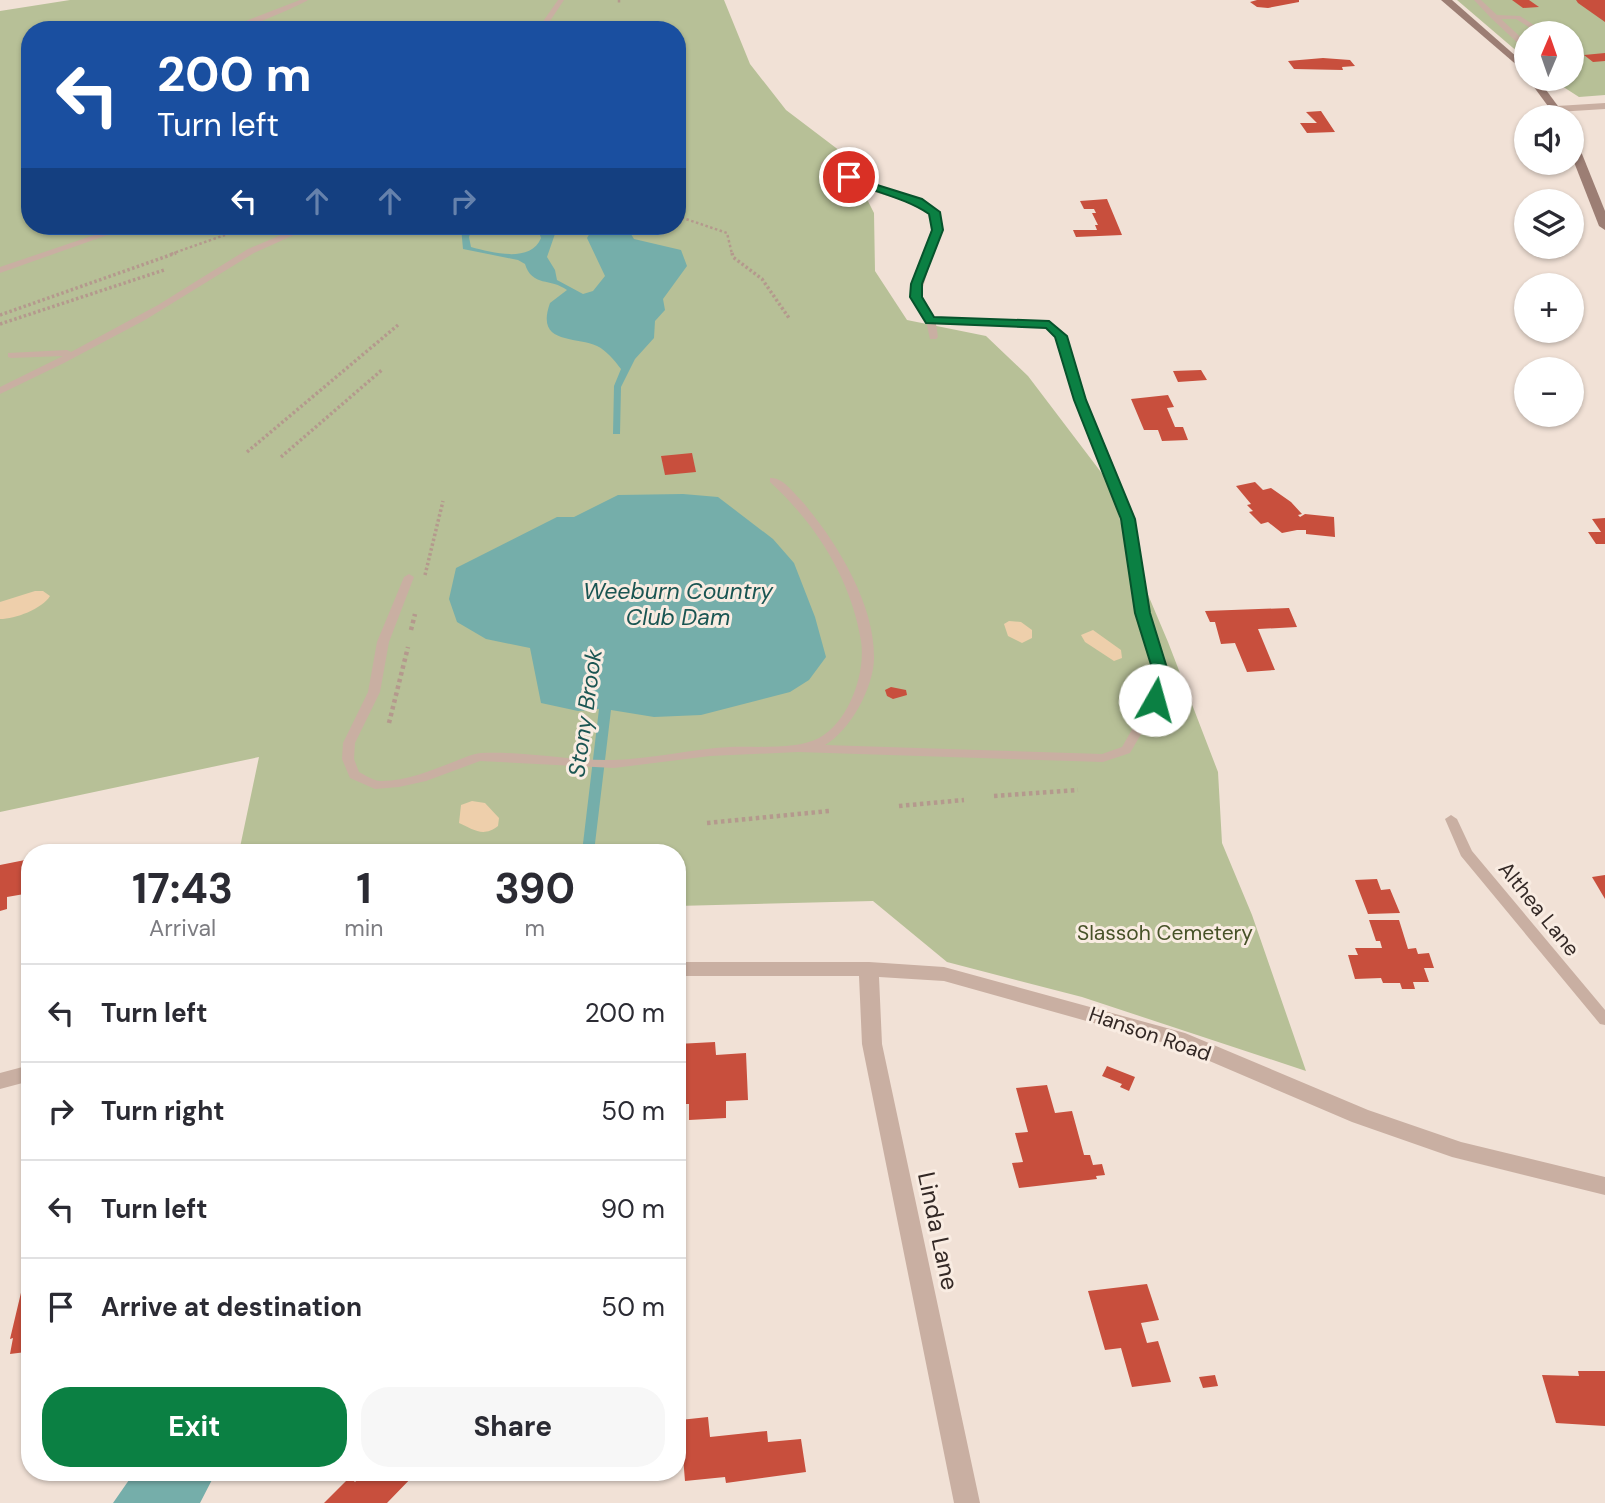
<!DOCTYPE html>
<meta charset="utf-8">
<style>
body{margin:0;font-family:"DM Sans",sans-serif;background:#f7f7f7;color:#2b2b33;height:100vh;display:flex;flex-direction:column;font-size:26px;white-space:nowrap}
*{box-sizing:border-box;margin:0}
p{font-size:23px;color:#7c7c81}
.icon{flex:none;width:38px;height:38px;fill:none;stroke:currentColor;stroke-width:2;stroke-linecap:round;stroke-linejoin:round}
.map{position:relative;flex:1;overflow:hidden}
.drawer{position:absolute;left:21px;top:844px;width:665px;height:637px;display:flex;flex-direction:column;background:#fff;border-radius:28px;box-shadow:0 2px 5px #0004}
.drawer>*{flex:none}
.top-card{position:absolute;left:21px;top:21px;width:665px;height:214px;border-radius:28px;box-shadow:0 2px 5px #0004;background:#1a4fa0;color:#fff;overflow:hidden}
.needle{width:46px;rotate:2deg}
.fabs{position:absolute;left:1514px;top:21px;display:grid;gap:14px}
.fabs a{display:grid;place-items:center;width:70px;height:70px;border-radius:50%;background:#fff;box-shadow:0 2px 5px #0004;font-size:35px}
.pin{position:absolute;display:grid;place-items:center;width:60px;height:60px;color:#fff;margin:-30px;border:4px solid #fff;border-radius:50%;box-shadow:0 2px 7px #0007}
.me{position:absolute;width:77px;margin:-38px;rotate:7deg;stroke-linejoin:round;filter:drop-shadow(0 0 5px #0008)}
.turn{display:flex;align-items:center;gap:24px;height:147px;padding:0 21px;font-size:32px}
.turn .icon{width:91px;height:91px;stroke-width:2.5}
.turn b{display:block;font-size:49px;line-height:60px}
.lanes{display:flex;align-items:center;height:66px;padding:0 21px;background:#0003;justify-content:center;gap:35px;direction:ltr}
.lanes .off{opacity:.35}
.eta{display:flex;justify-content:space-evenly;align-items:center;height:119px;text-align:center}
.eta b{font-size:42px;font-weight:700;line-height:49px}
.cta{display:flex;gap:14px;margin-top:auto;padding:14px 21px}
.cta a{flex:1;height:80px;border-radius:28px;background:#0b8043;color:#fff;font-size:28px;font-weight:700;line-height:80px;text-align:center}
.cta a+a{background:#f7f7f7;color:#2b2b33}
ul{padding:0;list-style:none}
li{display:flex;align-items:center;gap:21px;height:98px;padding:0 21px;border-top:2px solid #e1e1e2}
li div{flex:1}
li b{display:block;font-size:26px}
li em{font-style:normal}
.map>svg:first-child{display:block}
.green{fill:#b7c097;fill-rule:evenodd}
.sand{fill:#eecfab}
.water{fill:#75aeaa}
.building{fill:#c84f3d}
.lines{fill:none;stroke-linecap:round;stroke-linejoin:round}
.path-far2{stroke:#b4998d;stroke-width:2.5;stroke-dasharray:2.5 2.5;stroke-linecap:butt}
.path-far1{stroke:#b4998d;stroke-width:3.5;stroke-dasharray:2.5 2.5;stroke-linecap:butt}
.path{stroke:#b4998d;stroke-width:4.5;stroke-dasharray:3.5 3.5;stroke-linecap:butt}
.service{fill:#c9afa2;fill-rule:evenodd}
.minor{fill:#c9afa2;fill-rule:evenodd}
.secondary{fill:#9c7e74;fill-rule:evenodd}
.route{fill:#0b8043;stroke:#07532c;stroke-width:2}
.labels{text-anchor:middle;stroke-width:6;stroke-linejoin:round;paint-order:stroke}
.street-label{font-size:21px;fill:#332825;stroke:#f9ece2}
.park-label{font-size:21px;fill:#475228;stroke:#f9ece2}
.water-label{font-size:23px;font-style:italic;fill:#1a5552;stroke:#f9ece2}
.near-street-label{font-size:24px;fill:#332825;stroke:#f9ece2}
</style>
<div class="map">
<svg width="1605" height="1503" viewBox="0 0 1605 1503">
<rect width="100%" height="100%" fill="#f1e1d6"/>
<!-- green -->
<g class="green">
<path d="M70,0H724L750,64L786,110L844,154L874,213L875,271L907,320L986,336L1028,376L1110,484L1127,545L1168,642L1218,772L1222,843L1252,915L1306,1071L1082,997L947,962L873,901L677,906V852H239L259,757L0,812V11ZM30,30H677V226H30Z"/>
<path d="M1457,0H1605V95L1579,97L1551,79H1572V33H1526V59Z"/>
</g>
<!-- sand -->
<g class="sand">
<path d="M35,591H43L50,596C42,609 15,619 0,619V602Z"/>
<path d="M1009,621L1021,622L1032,630V638L1022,643L1008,636L1004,624Z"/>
<path d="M1093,630L1121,650L1122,658L1114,661L1085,642L1081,635Z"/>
<path d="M472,801L485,803L499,818L498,826C483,838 473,829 459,823L461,805Z"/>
</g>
<!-- water -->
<g class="water">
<path d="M428,226H473L469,237L471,247C493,253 531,263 541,238L537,226H553L556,231L547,257L555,270L557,280L583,294L593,291L605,276L587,238L594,226H626L634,239L681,250L687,266L663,299L665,310L655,321L654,338L635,359L621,387L620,434H613L614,386L621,369C615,361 606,350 597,346C575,336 535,345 550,303L567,290C551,278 532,287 525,264L518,260L463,249L461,227Z"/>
<path d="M683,494L718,497L773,539L794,563L815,617L826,657L809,680L790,692L701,715L654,717L611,710L594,852H582L599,709L578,711L541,703L530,648L486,639L457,622L449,599L456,568L557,517H574L618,495Z"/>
<path d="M127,1472H216L200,1503H113L129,1480Z"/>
</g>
<!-- building -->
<g class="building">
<path d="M1257,0H1299V2L1268,8L1257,7L1250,2Z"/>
<path d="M1512,0H1529L1539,7L1523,8Z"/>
<path d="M1576,0H1605V22L1578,3Z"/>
<path d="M1605,53V61L1593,62L1584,55Z"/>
<path d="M1323,58L1350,60L1355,66L1342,67L1343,70L1294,69L1288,61Z"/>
<path d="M1321,111L1335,132L1307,133L1300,123H1317L1306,112Z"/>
<path d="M1107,199L1122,235L1076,237L1073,230H1097L1095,225H1098L1092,213H1096L1094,209H1084L1080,201Z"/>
<path d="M1201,370L1207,380L1178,382L1173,371Z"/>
<path d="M1168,395L1174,407L1167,408L1175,427H1183L1188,440L1162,441L1158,430H1144L1131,399Z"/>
<path d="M692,453L696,472L665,475L661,456Z"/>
<path d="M1255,482L1263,490L1271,488L1291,502L1302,514L1298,515L1300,517L1305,514L1334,517L1335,537L1306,534V530H1297L1282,533L1268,522L1261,524L1249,512L1253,511L1247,505L1251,504L1236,486Z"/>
<path d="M1605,518V544H1596L1588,532H1601L1592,519Z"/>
<path d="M1289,608L1297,627L1258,629L1275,670L1247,672L1235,643L1221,644L1215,622H1210L1205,611Z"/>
<path d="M891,687L906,690L907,695L893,699L887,696L885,690Z"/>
<path d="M30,859V893L7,897V909L0,911V865Z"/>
<path d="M1605,875V899L1592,877Z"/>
<path d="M1377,879L1381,890L1390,889L1400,913L1368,914L1355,880Z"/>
<path d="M1369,920H1399L1408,949L1416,948L1418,954L1429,953L1434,968H1424L1429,982H1413L1415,989H1402L1400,983H1383L1381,978L1355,979L1348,955H1358L1355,948H1382L1380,941H1376Z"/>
<path d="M715,1042L716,1055L746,1053L748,1100L726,1101V1118L689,1120V1104H677V1044Z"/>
<path d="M1107,1066L1135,1077L1129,1091L1120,1087L1122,1084L1102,1076Z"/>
<path d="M1047,1085L1055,1113L1072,1111L1084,1155H1090L1093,1165L1102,1164L1105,1175L1096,1176L1097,1179L1019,1188L1012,1163L1023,1162L1015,1133L1028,1132L1016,1088Z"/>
<path d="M29,1259L30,1368H22L26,1352L10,1354L13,1338L10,1339Z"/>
<path d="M1147,1284L1159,1320L1141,1323L1147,1343L1158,1341L1171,1382L1132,1387L1121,1348L1105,1350L1088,1291Z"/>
<path d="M1578,1371H1605V1426L1556,1423L1542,1375L1579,1376Z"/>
<path d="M1215,1375L1218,1386L1203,1388L1199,1377Z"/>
<path d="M708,1417L710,1437L767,1431L768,1442L801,1439L806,1472L726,1483L725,1477L685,1481L680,1420Z"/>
<path d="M365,1472H417L387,1503H324L350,1477L355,1482Z"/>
</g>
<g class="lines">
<!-- path-far2 -->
<g class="path-far2">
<path d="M619,0V3"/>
<path d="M677,216L727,233L732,254"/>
<path d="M171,254L225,235"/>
</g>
<!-- path-far1 -->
<g class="path-far1">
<path d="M732,253L733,257L762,279L789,318"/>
<path d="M0,315L176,253"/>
<path d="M0,324L164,270"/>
<path d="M247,452L398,325"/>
<path d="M281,457L383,369"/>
<path d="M425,575L443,501"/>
</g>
<!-- path -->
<g class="path">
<path d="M411,630L415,614"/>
<path d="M389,723L408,647"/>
<path d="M994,796L1078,790"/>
<path d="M899,806L964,800"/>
<path d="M707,823L829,811"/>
</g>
<!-- service -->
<g class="service">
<path d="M300,0H308C301,5 242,30 236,30L248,20Z"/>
<path d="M558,0H564L544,30H537Z"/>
<path d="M1474,0H1481L1497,15L1520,16L1546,33H1538L1516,19H1501L1526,42V48H1523L1491,18Z"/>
<path d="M821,162H827L877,187L921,200L938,212L940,230L920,297L934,318L1049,322L1066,336L1085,400L1133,519L1148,613L1166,668L1161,700L1130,753L1103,762L798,752L710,756L614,768L480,761L426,781L399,787L375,789L350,778L342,759L343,743L368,692L377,642L404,577L409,574L414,577L389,642L380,692L355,743L354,759L359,772C365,775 372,780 379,781C405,782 432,770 456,761C463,758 472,754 481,753C524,751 570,761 613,760C652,759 691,749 730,747C754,746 797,750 819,738C849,722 866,673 861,641C851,579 816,524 770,482V478C782,477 792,491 800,499C835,539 875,603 874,658C874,687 850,731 825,745L1102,754L1122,747L1149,700L1154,668L1136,613L1123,519L1075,400L1057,337L1047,328L936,324L938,337L936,339H930L926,321L912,297L931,230L930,213L915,204L871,191L821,166Z"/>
<path d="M121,226H133L0,273V267Z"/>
<path d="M302,226H314L254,253L145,320L64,363L0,394V387L63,356L11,358L8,357V353L67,350L71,352L158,305L248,249Z"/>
<path d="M1451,815L1457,819L1472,851L1605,1010V1025L1600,1024L1461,856L1445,819Z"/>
</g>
<!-- minor -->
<g class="minor">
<path d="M1605,103V109L1557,112L1552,109L1557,106Z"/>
<path d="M677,962H869L944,967L1185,1033L1368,1110L1461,1142L1605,1177V1195L1452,1157L1352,1122L1172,1045L944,981L879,977L882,1044L980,1503H954L862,1044L859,976H677Z"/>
<path d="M30,1065V1081L0,1089V1073Z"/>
</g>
<!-- secondary -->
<g class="secondary">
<path d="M1441,0H1452L1526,65V73Z"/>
<path d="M1528,79H1538L1566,117H1556Z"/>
<path d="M1572,141L1578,144L1605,211V230L1599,226L1572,157Z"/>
</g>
</g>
<!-- route -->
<path class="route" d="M845,175L922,199L940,212L943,230L922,284V297L934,317L1049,321L1067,336L1086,400L1135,519L1150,613L1167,668L1160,703L1155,705L1147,700L1152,668L1135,613L1121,519L1074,400L1055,337L1046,328L926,323L910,297L911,284L932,230L929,214C904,197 872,192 845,179Z"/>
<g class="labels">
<!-- street labels -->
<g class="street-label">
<text transform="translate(1539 909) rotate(51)" y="7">Althea Lane</text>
<text transform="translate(1150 1034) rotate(19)" y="7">Hanson Road</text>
</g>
<!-- park labels -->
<g class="park-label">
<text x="1165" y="940">Slassoh Cemetery</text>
</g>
<!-- water labels -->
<g class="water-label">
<text x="678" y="599">Weeburn Country<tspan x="678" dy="26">Club Dam</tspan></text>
<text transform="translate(585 713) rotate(-82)" y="8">Stony Brook</text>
</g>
<!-- near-street labels -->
<g class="near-street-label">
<text transform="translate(938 1231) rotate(78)" y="8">Linda Lane</text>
</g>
</g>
</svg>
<div class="fabs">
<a><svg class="needle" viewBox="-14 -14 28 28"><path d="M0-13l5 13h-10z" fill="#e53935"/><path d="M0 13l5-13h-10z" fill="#7c7c81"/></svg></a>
<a><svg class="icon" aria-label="sound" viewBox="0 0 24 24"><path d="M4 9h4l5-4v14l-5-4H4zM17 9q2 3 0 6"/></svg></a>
<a><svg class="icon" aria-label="layers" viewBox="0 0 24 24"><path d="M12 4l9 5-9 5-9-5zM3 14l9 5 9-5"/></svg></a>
<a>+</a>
<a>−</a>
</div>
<div class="pin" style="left:849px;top:177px;background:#d93025"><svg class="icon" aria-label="arrive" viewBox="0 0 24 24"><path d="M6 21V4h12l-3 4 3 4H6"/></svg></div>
<svg class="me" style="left:1155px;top:700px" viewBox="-20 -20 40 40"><circle r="19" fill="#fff"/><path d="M0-13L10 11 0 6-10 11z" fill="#0b8043"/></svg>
<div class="top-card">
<div class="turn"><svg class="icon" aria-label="left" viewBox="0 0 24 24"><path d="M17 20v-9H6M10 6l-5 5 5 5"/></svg><div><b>200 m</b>Turn left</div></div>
<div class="lanes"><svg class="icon" aria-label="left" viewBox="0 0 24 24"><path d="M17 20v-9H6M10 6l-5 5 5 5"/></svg><svg class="icon off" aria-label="ahead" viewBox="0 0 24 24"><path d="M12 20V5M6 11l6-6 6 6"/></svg><svg class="icon off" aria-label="ahead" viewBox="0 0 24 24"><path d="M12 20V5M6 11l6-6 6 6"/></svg><svg class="icon off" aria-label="right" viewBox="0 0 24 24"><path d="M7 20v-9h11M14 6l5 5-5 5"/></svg></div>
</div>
<section class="drawer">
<div class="eta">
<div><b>17:43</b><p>Arrival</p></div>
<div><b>1</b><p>min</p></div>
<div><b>390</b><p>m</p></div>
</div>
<ul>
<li><svg class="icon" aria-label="left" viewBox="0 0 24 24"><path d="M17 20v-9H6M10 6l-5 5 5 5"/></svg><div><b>Turn left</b></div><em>200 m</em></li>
<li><svg class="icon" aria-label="right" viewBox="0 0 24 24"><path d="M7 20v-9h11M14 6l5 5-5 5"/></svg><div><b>Turn right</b></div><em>50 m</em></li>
<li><svg class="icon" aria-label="left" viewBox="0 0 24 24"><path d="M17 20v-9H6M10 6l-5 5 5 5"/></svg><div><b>Turn left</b></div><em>90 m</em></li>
<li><svg class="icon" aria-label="arrive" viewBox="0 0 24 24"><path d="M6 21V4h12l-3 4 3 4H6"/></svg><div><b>Arrive at destination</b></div><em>50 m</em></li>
</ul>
<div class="cta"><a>Exit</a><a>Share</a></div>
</section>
</div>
